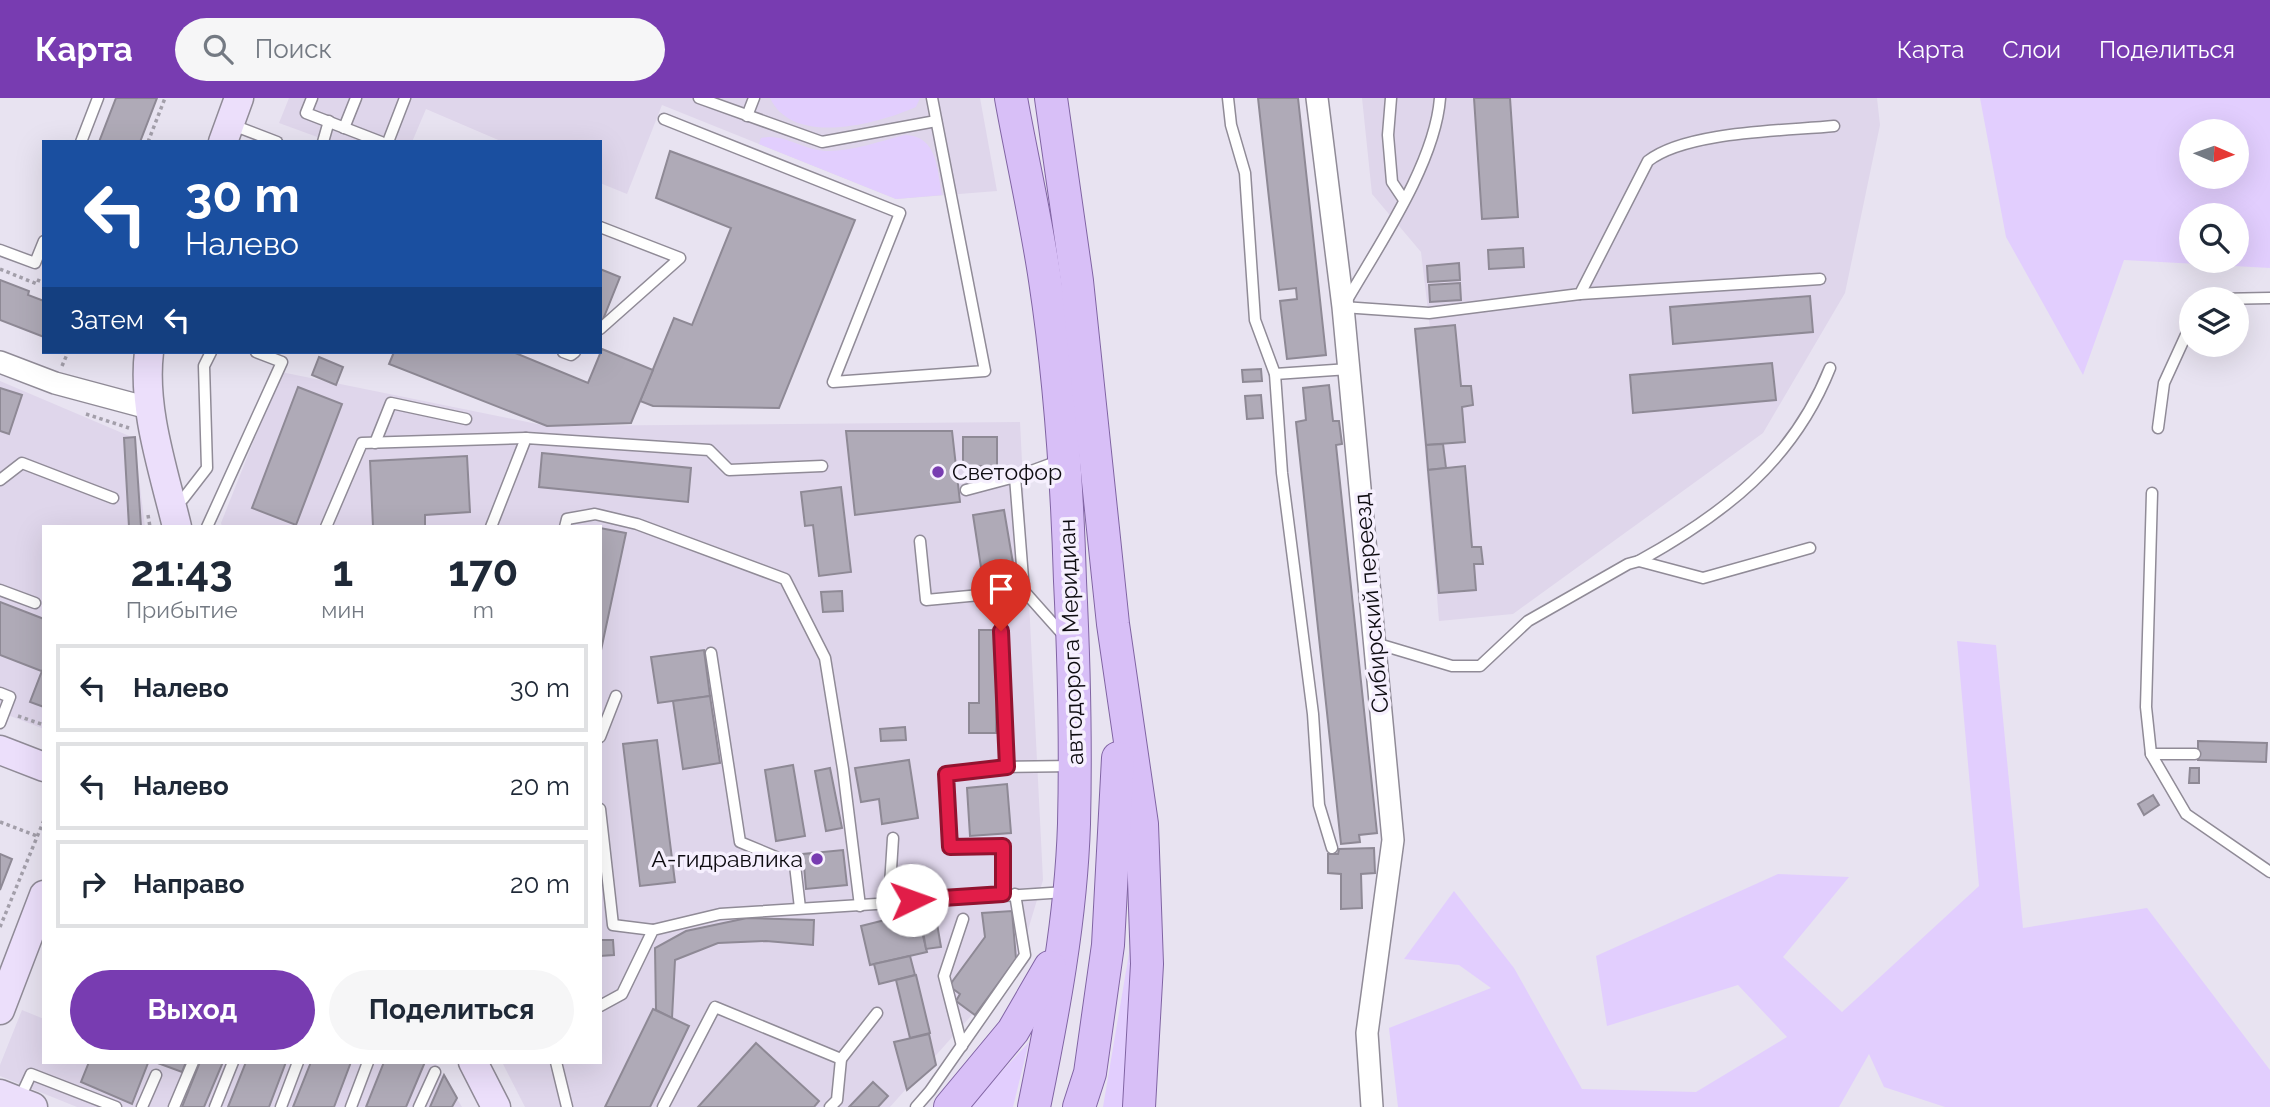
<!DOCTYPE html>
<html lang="ru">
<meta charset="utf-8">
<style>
body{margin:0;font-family:Raleway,sans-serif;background:#f6f6f7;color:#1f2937;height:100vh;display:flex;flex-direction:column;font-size:26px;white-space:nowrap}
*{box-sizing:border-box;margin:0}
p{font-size:23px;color:#747a83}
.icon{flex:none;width:38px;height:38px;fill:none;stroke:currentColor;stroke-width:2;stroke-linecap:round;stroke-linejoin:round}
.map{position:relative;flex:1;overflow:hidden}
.sheet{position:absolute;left:42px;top:427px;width:560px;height:539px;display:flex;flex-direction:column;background:#fff;border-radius:0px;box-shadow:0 7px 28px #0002}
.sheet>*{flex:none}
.banner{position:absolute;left:42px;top:42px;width:560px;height:214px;border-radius:0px;box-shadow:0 7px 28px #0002;background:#1a4fa0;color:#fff;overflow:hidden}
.needle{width:46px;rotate:92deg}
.tools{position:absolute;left:2179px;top:21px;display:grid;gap:14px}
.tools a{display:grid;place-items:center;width:70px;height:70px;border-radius:50%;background:#fff;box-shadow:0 7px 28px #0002;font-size:35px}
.pin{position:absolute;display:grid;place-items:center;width:60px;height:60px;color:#fff;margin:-72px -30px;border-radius:50% 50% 50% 0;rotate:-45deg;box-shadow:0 0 7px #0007}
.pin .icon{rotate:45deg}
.me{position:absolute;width:77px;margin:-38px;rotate:87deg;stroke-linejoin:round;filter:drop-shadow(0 0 5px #0008)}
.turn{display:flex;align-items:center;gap:24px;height:147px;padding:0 28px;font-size:32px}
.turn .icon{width:91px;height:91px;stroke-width:2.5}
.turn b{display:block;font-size:49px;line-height:60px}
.then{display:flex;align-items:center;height:66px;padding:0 28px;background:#0003;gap:14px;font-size:26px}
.eta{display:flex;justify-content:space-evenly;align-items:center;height:119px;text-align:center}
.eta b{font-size:42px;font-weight:700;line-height:49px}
.action{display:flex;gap:14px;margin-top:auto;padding:14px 28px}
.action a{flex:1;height:80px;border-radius:42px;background:#783cb1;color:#fff;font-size:28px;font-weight:700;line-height:80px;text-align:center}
.action a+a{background:#f6f6f7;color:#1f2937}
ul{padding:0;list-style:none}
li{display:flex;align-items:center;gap:21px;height:88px;margin:0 14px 10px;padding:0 14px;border:4px solid #e0e1e3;border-radius:0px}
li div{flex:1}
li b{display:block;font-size:26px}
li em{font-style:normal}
header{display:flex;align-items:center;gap:42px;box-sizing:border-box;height:98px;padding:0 35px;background:#783cb1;color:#fff}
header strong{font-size:33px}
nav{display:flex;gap:38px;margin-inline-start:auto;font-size:24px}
.search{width:490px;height:63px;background:#f6f6f7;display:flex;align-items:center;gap:18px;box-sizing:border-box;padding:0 24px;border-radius:38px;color:#747a83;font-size:26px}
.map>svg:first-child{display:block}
.built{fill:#dfd6eb}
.green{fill:#e2cefe;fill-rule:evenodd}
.building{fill:#afaab7;stroke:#8e8995;stroke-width:2}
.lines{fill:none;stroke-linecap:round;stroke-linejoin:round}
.lane-casing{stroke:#908b97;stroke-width:13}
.street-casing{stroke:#908b97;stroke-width:24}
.secondary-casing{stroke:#908b97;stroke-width:31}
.primary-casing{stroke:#8064a3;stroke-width:34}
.path{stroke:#a39faa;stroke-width:3.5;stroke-dasharray:3.5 3.5;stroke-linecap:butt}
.lane{stroke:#fff;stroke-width:10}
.street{stroke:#fff;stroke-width:21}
.secondary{stroke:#ecdffb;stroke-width:28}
.primary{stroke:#d8bff7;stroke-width:32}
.route-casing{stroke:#92132f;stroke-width:18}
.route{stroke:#e11d48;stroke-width:12}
.poi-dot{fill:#783cb1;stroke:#f6f0fe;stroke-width:2.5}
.labels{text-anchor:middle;stroke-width:7;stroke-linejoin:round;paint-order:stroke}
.poi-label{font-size:23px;fill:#0e0c11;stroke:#f6f0fe;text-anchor:start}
.street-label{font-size:23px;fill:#0e0c11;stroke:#f6f0fe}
</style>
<header>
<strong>Карта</strong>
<div class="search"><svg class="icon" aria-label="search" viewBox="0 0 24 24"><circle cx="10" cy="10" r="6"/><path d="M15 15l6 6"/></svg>Поиск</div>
<nav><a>Карта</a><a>Слои</a><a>Поделиться</a></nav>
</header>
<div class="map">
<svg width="2270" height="1009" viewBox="0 0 2270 1009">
<rect width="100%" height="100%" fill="#e8e3f1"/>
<!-- built -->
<g class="built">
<path d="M289,0H980L997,93L896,101L662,7L627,96L600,85V44H503L426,11L412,44H331L279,25Z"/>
<path d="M1362,0H1877L1880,27L1845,195L1763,335L1513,516L1439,523L1415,231L1430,229L1421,154L1372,96Z"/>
<path d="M281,274L547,328L1020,324L1043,782L1018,865L890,1009H525L502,964H600V429H222L221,425Z"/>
<path d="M0,283L134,340L145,429H44V631L0,614Z"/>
<path d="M22,912L44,921V964H435L462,1009H77L0,978V967Z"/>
</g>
<!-- green -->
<g class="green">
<path d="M770,0H920L916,9C877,26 793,49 770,0Z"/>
<path d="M1980,0H2270V170L2124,162L2083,277L2006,139ZM2236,33V79H2191V33ZM2236,117V163H2191V117Z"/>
<path d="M905,37C938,38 937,72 942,97L896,101L759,46L761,40C784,35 803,52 825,53C851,54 880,43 905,37Z"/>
<path d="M1957,543L1996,547L2023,830L2147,810L2270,972V1009H1945L1884,989L1869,956L1839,1009H1398L1389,930L1491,890L1459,867L1404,861L1454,793L1514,870L1582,991L1696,994L1787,939L1738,887L1607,928L1596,858L1778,776L1849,779L1783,859L1842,914L1979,788Z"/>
<path d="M1134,826L1124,1009H1103Z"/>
<path d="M1029,944L1013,1009H969Z"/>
</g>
<!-- building -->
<g class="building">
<path d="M116,0H157L140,44H99Z"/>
<path d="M1258,0H1298L1326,257L1287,261L1280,203L1297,201L1296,190L1279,192Z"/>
<path d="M1474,0H1510L1518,119L1482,121Z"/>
<path d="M670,53L855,122L779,310L653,308L640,303L674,220L692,227L731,130L656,100Z"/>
<path d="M1523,150L1524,169L1489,171L1488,152Z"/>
<path d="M1459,165L1460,182L1428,184L1427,168Z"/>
<path d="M600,171L620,179L600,229Z"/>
<path d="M0,182L29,193L28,197L44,203V239L0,222Z"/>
<path d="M1460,185L1461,202L1430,204L1429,187Z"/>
<path d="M1810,198L1813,234L1673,246L1670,209Z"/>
<path d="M1455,227L1461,288H1471L1473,307L1462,309L1465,344L1426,347L1415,231Z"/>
<path d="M602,251L653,272L631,325L547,328L389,266L394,254H513L588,285Z"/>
<path d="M319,259L343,269L336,287L312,277Z"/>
<path d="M1772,265L1776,302L1633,315L1630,277Z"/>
<path d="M1261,271L1262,283L1243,284L1242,272Z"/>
<path d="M1329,287L1333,323H1339L1342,346L1336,347L1377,735L1359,737L1360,744L1341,746L1296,324L1306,322L1303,290Z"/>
<path d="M298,289L342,306L296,427L252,410Z"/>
<path d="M0,290L22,297L9,336L0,333Z"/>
<path d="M1261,297L1263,320L1247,321L1245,298Z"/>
<path d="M846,333H952L960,404L855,417Z"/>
<path d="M135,339L141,429H129L124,340Z"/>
<rect x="963" y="339" width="34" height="29"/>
<path d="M1443,346L1446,370L1428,372L1426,347Z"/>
<path d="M542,355L691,370L688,404L539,389Z"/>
<path d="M467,358L470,414L425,417V429H373L370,363Z"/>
<path d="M1465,368L1472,449H1481L1483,466H1474L1476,492L1439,495L1428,372Z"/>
<path d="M841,389L851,474L819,478L813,427L805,428L801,394Z"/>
<path d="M1004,412L1014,471L982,476L973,417Z"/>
<path d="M600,430L626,435L600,557Z"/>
<path d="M842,493L843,513L823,514L821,494Z"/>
<path d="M0,504L44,521V574L0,557Z"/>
<path d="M979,532H997L996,635H969V605H979Z"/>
<path d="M704,552L710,598L658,605L651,559Z"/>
<path d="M42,573L44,574V609L30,604Z"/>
<path d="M710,598L720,665L683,671L673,603Z"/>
<path d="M905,629L906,642L881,643L880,631Z"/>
<path d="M657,642L675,784L640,788L623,646Z"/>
<path d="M2198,643L2267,645L2266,664L2198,662Z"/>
<path d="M909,662L918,720L882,726L879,701L861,704L855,670Z"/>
<path d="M793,667L805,738L776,743L765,672Z"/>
<path d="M830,670L842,730L826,733L815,673Z"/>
<path d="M2190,670H2199V685H2189Z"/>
<path d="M1007,686L1011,735L970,738L967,690Z"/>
<path d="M2153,697L2159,707L2144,717L2138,706Z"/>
<path d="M1374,750L1375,775L1361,776L1362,810L1341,811V776L1328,775V756H1338L1339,751Z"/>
<path d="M843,752L847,787L806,791L803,756Z"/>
<path d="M0,756L12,761L0,792Z"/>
<path d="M1012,813L1016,861L975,917L956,903L960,896L949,888L985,839L982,815Z"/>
<path d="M917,814L927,854L870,867L861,828Z"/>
<path d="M935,814L941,849L926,851L920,816Z"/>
<path d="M747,820L814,822L813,847L766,843L718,845L675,862L672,920L656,912L655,850L686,833Z"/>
<path d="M600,842H613L614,857L600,858Z"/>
<path d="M910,858L915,877L879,886L874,866Z"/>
<path d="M916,877L930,935L910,940L896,882Z"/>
<path d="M653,911L689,928L650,1009H605Z"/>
<path d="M929,936L936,967L907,992L894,944Z"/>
<path d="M756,945L819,1003L814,1009H698Z"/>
<path d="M89,964L148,965L132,1006L81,984Z"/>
<path d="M155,964H186L182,974Z"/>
<path d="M200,964H223L204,1009H182Z"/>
<path d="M246,964H286L269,1009H228Z"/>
<path d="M311,964H351L334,1009H293Z"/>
<path d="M384,964H425L406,1009H366Z"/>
<path d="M444,977L457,1000L452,1009H430Z"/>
<path d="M873,984L888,998L878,1009H849Z"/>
</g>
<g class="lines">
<!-- lane casing -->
<g class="lane-casing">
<g id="lane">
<path d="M312,0L306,15L381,44"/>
<path d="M699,0L822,44L936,23"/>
<path d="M1228,0L1231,27L1245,75L1255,222L1275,276L1282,375L1313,616L1319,707L1332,750"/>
<path d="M1391,0L1388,37L1392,84L1404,102"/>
<path d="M1440,0C1435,67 1376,151 1343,209L1429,215L1580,196L1648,63C1686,33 1784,33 1834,28"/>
<path d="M747,18L754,0"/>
<path d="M664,21L900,115L833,284L985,273L932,0"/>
<path d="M230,26L277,44"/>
<path d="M344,30L356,0"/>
<path d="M81,44L98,0"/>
<path d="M323,44L329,23"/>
<path d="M388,44L405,0"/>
<path d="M600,129L680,160L600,231"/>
<path d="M0,152L35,165L44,143"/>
<path d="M1580,196L1820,181"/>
<path d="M2217,201L2270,200"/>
<path d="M563,254L571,257L575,254"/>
<path d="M1275,276L1349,271"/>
<path d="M2158,330L2164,285L2191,226"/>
<path d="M375,345L391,305L466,321"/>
<path d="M1061,362L1015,379L1024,493L1065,539"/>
<path d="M0,382L22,365L113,400"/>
<path d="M966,392L1015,379"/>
<path d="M2152,395L2146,609L2151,656L2186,716L2270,774"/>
<path d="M183,401L207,370L204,268L211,254"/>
<path d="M207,429L282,264L256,254"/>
<path d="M326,429L362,345L526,340"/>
<path d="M491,429L526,340L709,352L729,372L822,368"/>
<path d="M565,429L567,421L595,416L637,426L785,481L825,560L843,671L860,808"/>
<path d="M920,443L926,502L1024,493"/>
<path d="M1639,463C1724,416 1793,363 1830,270"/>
<path d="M0,492L35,505"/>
<path d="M1001,533L1007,669"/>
<path d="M1375,545L1452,568H1480L1528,523L1628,466L1639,463L1703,480L1810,450"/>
<path d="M711,555L740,744L795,767L800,810"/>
<path d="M0,595L10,599L0,625"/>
<path d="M600,639L616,598"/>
<path d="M2151,656H2195"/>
<path d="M600,711L613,827L653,832"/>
<path d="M1003,796V748L950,749L946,676L1007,669L1074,668"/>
<path d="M889,803L893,740"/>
<path d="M600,908L622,896L653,832L720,816L1066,794"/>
<path d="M962,948L944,878L963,821"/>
<path d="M556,964L567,1009"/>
<path d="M19,1002L31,976L116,1009"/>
<path d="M142,1009L156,977"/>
<path d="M174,1009L193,964"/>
<path d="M215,1009L233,964"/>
<path d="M281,1009L298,964"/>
<path d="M351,1009L368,964"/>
<path d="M419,1009L435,974"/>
<path d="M663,1009L715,909L841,961L877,915"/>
<path d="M830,1009L837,1002L841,961"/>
<path d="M916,1009L930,993L1025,857L1015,796"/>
</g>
</g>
<!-- street casing -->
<g class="street-casing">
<g id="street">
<path d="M1317,0L1343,209L1393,742L1367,935L1372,1009"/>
<path d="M0,264L55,285L152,311"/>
</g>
</g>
<!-- secondary casing -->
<g class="secondary-casing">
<g id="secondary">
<path d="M223,44L239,0"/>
<path d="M149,254C142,311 164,374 177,429"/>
<path d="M0,652L44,669"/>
<path d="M0,912L44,797"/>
<path d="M473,964L496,1009"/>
<path d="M0,996L33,1009"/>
</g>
</g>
<!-- primary casing -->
<g class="primary-casing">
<g id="primary">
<path d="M1011,0C1022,61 1036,121 1045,182C1060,281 1067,382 1070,483C1074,564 1076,645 1074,726C1071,821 1053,916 1034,1009"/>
<path d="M1051,0L1077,183L1113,526L1142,726L1147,866L1139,1009"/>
<path d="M950,1009L1013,933L1050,869"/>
<path d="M1079,1009L1090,975L1108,847L1118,660"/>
</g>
</g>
<!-- path -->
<g class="path">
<path d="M148,44L165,0"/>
<path d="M0,171L37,186L40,179"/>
<path d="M62,268L68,254"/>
<path d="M86,316L129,330"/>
<path d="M148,417L150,429"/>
<path d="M18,618L44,627"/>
<path d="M0,724L37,738"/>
<path d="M0,829L44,722"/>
</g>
<!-- lane -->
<use href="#lane" class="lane"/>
<!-- street -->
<use href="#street" class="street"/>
<!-- secondary -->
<use href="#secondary" class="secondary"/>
<!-- primary -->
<use href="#primary" class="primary"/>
</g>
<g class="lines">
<!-- route casing -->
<g class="route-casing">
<path id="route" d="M912,802L1003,796V748L950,749L946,676L1007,669L1001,533"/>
</g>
<!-- route -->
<use href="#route" class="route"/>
</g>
<!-- markers -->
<g class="poi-dot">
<circle cx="938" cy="374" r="7"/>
<circle cx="817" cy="761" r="7"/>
</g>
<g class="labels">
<!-- poi labels -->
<g class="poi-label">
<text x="952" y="382">Светофор</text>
<text x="803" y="769" text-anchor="end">А-гидравлика</text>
</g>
<!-- street labels -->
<g class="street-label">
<text transform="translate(1371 505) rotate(-95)" y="8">Сибирский переезд</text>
<text transform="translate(1071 544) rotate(-92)" y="8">автодорога Меридиан</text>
</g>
</g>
</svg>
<div class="tools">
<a><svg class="needle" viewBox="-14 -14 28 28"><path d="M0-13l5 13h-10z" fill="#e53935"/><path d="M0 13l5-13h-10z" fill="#747a83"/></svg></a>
<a><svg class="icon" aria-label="search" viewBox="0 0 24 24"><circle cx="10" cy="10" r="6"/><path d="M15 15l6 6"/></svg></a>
<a><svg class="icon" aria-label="layers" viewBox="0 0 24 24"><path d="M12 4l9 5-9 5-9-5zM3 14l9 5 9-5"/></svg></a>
</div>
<div class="pin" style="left:1001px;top:533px;background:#d93025"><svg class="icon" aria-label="arrive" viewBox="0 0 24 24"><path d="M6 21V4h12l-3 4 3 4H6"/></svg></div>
<svg class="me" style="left:912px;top:802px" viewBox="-20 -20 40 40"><circle r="19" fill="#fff"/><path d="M0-13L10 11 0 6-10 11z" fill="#e11d48"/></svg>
<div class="banner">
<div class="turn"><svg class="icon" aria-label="left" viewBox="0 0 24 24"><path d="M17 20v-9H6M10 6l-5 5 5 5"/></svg><div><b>30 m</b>Налево</div></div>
<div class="then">Затем<svg class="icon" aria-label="left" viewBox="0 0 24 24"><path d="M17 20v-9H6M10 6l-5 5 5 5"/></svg></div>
</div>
<section class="sheet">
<div class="eta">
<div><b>21:43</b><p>Прибытие</p></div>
<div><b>1</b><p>мин</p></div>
<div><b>170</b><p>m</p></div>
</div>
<ul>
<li><svg class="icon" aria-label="left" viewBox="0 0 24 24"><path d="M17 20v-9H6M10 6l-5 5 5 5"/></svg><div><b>Налево</b></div><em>30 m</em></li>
<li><svg class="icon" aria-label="left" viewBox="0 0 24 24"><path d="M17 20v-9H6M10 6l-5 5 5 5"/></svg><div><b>Налево</b></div><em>20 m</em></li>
<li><svg class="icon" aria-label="right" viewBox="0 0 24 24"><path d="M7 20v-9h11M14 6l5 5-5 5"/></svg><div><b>Направо</b></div><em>20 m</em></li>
</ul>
<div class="action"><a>Выход</a><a>Поделиться</a></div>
</section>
</div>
